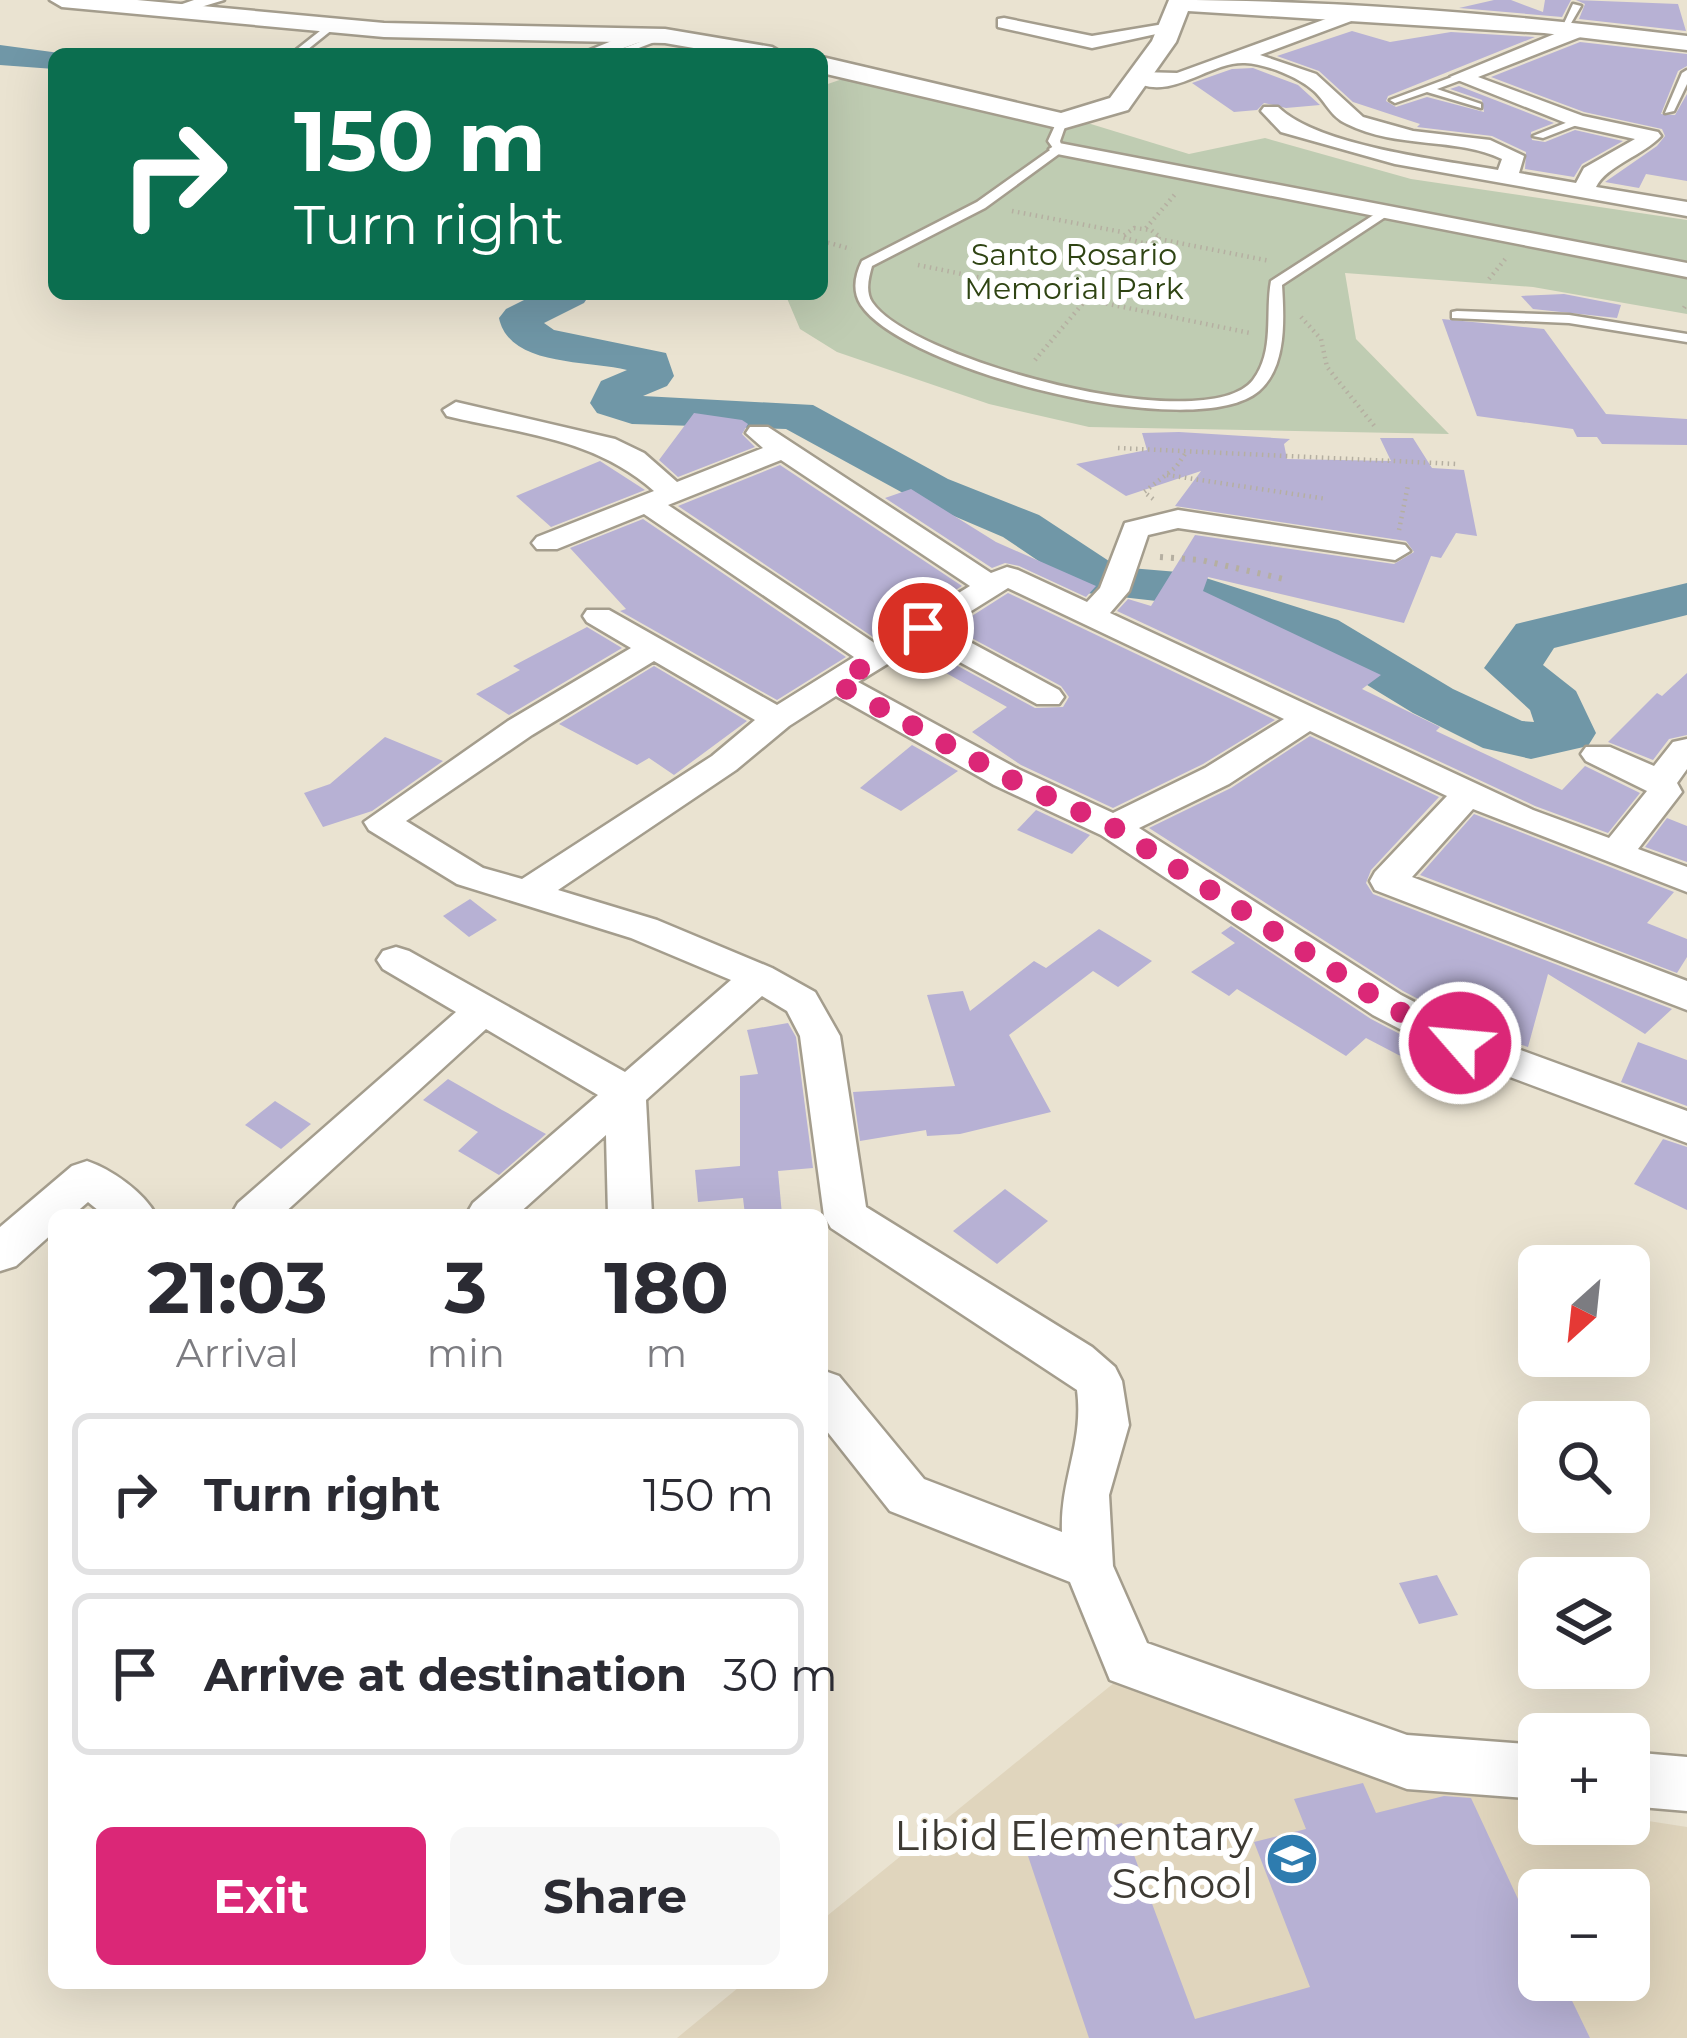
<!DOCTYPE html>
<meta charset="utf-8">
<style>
body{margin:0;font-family:Montserrat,sans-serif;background:#f7f7f7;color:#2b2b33;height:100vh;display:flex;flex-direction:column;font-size:45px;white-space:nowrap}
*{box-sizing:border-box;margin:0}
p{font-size:39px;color:#7c7c81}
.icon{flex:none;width:66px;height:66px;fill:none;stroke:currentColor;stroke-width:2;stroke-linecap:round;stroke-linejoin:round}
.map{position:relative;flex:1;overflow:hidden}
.details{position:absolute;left:48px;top:1209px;width:780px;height:780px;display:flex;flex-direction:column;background:#fff;border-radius:18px;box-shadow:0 12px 48px #0002}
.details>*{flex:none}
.guide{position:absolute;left:48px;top:48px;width:780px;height:252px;border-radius:18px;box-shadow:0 12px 48px #0002;background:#0b6e4f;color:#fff;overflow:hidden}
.needle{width:78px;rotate:207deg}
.fabs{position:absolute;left:1518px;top:1245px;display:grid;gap:24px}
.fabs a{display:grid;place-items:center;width:132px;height:132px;border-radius:18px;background:#fff;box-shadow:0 12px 48px #0002;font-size:60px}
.pin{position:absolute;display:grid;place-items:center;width:102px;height:102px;color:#fff;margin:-51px;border:6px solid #fff;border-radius:50%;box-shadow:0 3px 12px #0007}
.me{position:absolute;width:132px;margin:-66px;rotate:297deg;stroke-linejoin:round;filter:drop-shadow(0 0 9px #0008)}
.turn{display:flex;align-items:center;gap:42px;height:252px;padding:0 48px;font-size:54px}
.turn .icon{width:156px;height:156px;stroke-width:2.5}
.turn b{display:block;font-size:84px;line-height:102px}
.eta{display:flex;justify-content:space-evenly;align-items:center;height:204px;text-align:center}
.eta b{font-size:72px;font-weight:700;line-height:84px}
.cta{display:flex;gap:24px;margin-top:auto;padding:24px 48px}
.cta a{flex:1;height:138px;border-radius:18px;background:#db2777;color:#fff;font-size:48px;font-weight:700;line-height:138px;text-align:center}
.cta a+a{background:#f7f7f7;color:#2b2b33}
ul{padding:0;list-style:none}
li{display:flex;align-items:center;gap:36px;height:162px;margin:0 24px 18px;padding:0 24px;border:6px solid #e1e1e2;border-radius:18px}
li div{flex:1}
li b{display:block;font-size:45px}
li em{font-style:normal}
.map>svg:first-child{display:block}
.built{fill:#e0d5bd;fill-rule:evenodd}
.green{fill:#bfccb2}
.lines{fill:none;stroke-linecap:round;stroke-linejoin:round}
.river{fill:#7097a7;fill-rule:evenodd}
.building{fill:#b7b1d4}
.service-casing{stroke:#a49d8d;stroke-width:5}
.minor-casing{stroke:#a49d8d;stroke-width:5}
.tertiary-casing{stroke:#a49d8d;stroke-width:5}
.path-far1{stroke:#b5afa1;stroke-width:4.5;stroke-dasharray:1.5 4.5;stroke-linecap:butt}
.path{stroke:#b5afa1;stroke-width:6;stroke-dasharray:3 8;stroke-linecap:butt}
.service{fill:#fff;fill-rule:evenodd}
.minor{fill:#fff;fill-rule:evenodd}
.tertiary{fill:#fff;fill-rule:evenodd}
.route{stroke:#db2777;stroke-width:21;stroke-dasharray:0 37.8}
.labels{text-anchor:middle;stroke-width:12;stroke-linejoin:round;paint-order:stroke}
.far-park-label{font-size:30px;fill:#2f4413;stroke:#fff}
.near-poi-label{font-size:42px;fill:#3d3a33;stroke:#fff;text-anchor:end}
</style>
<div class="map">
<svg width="1687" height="2038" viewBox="0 0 1687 2038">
<rect width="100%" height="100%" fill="#eae3d1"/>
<!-- built -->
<path class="built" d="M1125,1674L1405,1780L1539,1803V1824H1629V1818L1687,1827V2038H677L744,1983H822V1920ZM1539,1890H1629V1980H1539Z"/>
<!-- green -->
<path class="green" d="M854,75L1081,121L1189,154L1265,138L1411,179L1687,220V314L1533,287L1345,273L1356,339L1449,434L1089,427L989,404L837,352L800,329L786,296L780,294H822V86Z"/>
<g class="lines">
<!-- river -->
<g class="river">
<path d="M0,45L67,54H54V69L0,65Z"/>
<path d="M536,294H590L584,303L544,323L554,330L666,353L674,376L667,386L643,396L813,405L948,479L1039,515L1118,567L1190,573L1338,620L1453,689L1522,721L1534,722L1530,710L1484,668L1516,624L1687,583V615L1554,648L1543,665L1576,691L1596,733L1588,746L1531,759L1483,748L1413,713L1300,644L1183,604L1086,593L1003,537L914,499L786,429L632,424L597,413L590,403L601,381L627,370C588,360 509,367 499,318L506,309Z"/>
</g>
</g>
<!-- building -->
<g class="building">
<path d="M1494,0H1511L1543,12L1545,0H1571L1562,17L1459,8Z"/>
<path d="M1576,0L1678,4L1686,31L1579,19L1585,4Z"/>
<path d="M1352,31L1390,42L1451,32L1535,37L1388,96L1386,101L1396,107L1427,97L1484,112L1482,100L1450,89L1459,86L1554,123L1531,132L1532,140L1545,142L1575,130L1623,141L1582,164L1574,177L1525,169L1526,152L1492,136L1417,127L1420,124L1353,102L1319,71L1277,56Z"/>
<path d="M1580,42L1687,54V66L1678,71L1661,114L1675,115L1687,94V181L1646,174L1639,188L1605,182L1657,146L1665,136L1662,129L1584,112L1491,77Z"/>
<path d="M1253,68L1298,85L1320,105L1286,108L1264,103L1257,110L1234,112L1192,83L1232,69Z"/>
<path d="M1564,294L1621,305L1617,318L1533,309L1521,296Z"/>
<path d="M1442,319L1544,329L1606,414L1687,419V445L1602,444L1597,437H1577L1573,429L1477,416Z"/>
<path d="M694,413L742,420L748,424L742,434L755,447L678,477L659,460Z"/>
<path d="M1179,432L1290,439L1284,444L1287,459L1391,461L1380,438H1413L1432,468L1464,470L1477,536L1456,533L1441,558L1431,556L1404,623L1208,577L1203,591L1381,675L1362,689L1440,727L1436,731L1562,790L1585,766L1640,793L1608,833L1535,806L1117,611L1128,599L1151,606L1195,535L1394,564L1414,552L1406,541L1175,506L1201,471L1126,496L1076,464L1147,450L1142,433Z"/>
<path d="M600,461L645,490L551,527L516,496Z"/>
<path d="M780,465L962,586L876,639L678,506Z"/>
<path d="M911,489L996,542L1096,586L1086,597L1019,566L1005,563L992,568L885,498Z"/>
<path d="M643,519L846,657L777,700L620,611L626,609L570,548Z"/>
<path d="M1008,593L1275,720L1203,764L1113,808L1021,765L972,732L1007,707L912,654L923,647L1035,708L1063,707L1069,697L1061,686L953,628Z"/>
<path d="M587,627L622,648L509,715L476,694L520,670L513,666Z"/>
<path d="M654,666L747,721L674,775L649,758L637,765L559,724Z"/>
<path d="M1687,673V735L1669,739L1653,760L1608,742L1657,693L1662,696Z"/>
<path d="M1310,736L1439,797L1371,870L1366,883L1373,894L1672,1009L1645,1034L1548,974L1528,1047L1506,1040L1476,1018L1470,1026L1403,991L1149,828L1231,788Z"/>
<path d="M385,737L443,761L372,811L323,827L304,793L330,784Z"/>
<path d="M912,745L958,771L901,811L860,788Z"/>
<path d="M1036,810L1090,835L1072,854L1017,830Z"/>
<path d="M1474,814L1674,892L1647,923L1687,939V957L1677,973L1420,875Z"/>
<path d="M1667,818L1687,826V862L1645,847Z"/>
<path d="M470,899L497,920L469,937L443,916Z"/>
<path d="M1231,926L1371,1019L1444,1057L1431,1072L1366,1038L1346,1056L1237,989L1229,996L1191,972L1235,943L1221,933Z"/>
<path d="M1099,929L1152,961L1118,987L1093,971L1009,1035L1051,1112L960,1134L927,1136L926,1130L860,1141L853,1092L955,1086L927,995L963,991L970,1011L1034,961L1046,968Z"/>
<path d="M788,1023L796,1037L813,1168L778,1171L782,1215H745L743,1198L698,1202L695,1170L740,1166V1076L758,1074L747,1030Z"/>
<path d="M1638,1042L1687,1060V1106L1621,1082Z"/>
<path d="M448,1079L502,1110L546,1134L499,1175L458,1151L478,1132L423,1100Z"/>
<path d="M275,1101L311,1124L281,1149L245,1125Z"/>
<path d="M1663,1139L1687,1147V1210L1634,1184Z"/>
<path d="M1005,1189L1048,1221L997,1264L953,1231Z"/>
<path d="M1437,1575L1458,1615L1419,1624L1399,1583Z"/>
<path d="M1363,1783L1376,1813L1444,1796L1471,1798L1531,1927L1539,1924V1980H1562L1590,2038H1089L1026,1850L1122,1823L1195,2019L1310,1987L1254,1842L1306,1829L1294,1799Z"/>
</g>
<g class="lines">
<!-- service casing -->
<g class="service-casing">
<g id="service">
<path d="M1573,4L1581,6L1567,30H1561Z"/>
<path d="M330,23L338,25L302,54H291Z"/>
<path d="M661,34L670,36L623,54H608Z"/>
<path d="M1687,70V84L1674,111L1665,113L1682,73Z"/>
<path d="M1460,74L1464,79L1437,89L1481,104V108L1427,92L1395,103L1390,100Z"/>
<path d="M1578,118L1583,121L1582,123L1543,138L1533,136Z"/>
<path d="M1058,119L1067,121L1060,141L1063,151L985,208L872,266C869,277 865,291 872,302C910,360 1206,440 1253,380C1275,351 1265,313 1271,281L1386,207L1396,210L1282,285C1284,318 1287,367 1259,391C1196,445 905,371 861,305C852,291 855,275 862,261L977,202L1053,148L1048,141Z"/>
<path d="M1457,311L1569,315L1687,334V342L1569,323L1452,318V312Z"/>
</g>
</g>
<!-- minor casing -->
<g class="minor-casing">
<g id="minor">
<path d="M194,0H224L171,16L162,11Z"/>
<path d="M1356,8L1365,13L1362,17L1260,55L1316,74L1363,117L1413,131L1490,140L1524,156L1519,173L1576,183L1584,168L1635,139L1571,125L1450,77L1574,26H1588V34L1478,77L1583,116L1658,132L1661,136C1644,155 1606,166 1596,187L1687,202V216L1395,164L1281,132L1261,111L1264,107H1278C1318,146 1441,160 1498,170L1502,159C1457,137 1397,149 1347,124C1331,117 1326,102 1314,91C1299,77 1266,64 1245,63C1208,61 1167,106 1129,78L1139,72L1177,73Z"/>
<path d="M1004,18L1092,36L1170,23L1179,29L1092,48L998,27V19Z"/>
<path d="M641,29L648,31V39L607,54H580Z"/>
<path d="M1059,143L1687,263V277L1052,153L1049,149Z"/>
<path d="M456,402L615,439L644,453L677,482L763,448L746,433L750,427H768L991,573L1007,567L1018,570L1087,602L1100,588L1125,523L1178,510L1405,545L1410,551L1395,560L1178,528L1148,535L1129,591L1110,613L1533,810L1609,838L1647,791L1586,761L1581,754L1586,747H1610L1654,766L1673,742L1687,739V769L1677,783L1682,792L1638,849L1687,867V892L1473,809L1412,877L1687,981V1010L1375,890L1370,881L1375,872L1447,796L1310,731L1229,784L1139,828L1401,995L1474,1033L1687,1111V1143L1446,1053L1373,1015L1101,835L994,785L836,696L789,726L736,770L558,890L657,920L772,968L815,992L840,1036L866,1207L1092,1347L1115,1367L1122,1381L1129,1425L1109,1495L1113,1566L1147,1643L1407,1735L1539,1745V1799L1407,1789L1110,1680L1070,1582L890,1511L822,1425V1370L839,1376L924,1479L1062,1532C1060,1479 1084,1443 1077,1390L831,1228L824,1216L800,1036L787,1011L762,996L646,1100L652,1215H608L606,1135L517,1215H466L473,1203L598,1095L486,1029L282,1215H231L238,1203L456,1012L383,969L377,960L383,951L396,947L409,951L625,1072L731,980L631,938L457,884L369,830L364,822L508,721L631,648L587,622L583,616L587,610H609L777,705L854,657L644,514L557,549H537L532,543L537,537L654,491C594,438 522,434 447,416L443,410ZM781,460L970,586L876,644L668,505ZM1008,588L1284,719L1205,768L1113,813L1018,769L858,682L923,642L1037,704H1059L1064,697L1059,690L944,628ZM654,661L755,720L712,756L522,879L483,868L406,821L532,735Z"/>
<path d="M87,1161C111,1169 144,1192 156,1215H104L88,1202L73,1215H54V1232L16,1266L0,1271V1227L72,1166Z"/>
<path d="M1629,1752L1687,1757V1811L1629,1806Z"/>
</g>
</g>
<!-- tertiary casing -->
<g class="tertiary-casing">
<g id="tertiary">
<path d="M50,0H137L384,23L665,29L772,47L784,54H728L665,43L384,37L62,7Z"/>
<path d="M1169,0C1342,0 1516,15 1687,36V50L1544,33L1188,11L1176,42L1128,110L1062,129L822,73V57L1061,113L1110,98L1152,41Z"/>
</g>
</g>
<!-- path-far1 -->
<g class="path-far1">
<path d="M1012,211L1122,232"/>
<path d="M1134,228L1151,230L1160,237L1146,244L1122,237Z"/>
<path d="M1146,228L1177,192"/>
<path d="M1159,239L1270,261"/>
<path d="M822,241L851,249"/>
<path d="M918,265L1250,333"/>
<path d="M1489,279L1507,257"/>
<path d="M1684,308L1687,303"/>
<path d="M1301,317L1321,339L1327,367L1376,428"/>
<path d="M1035,360L1134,243"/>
<path d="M1118,448L1457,464"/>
<path d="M1167,475L1327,499"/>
<path d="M1153,499L1144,492L1176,467L1187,451"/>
<path d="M1399,530L1408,485"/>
</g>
<!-- path -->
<path class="path" d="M1160,557L1201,560L1288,580"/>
<!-- service -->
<use href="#service" class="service"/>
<!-- minor -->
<use href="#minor" class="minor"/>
<!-- tertiary -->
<use href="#tertiary" class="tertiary"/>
</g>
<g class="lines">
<!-- route -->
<path class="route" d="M923,628L837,684L1006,777L1113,827L1387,1005L1460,1043"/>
</g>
<!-- icons -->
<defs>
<g id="school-disc" transform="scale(2.7)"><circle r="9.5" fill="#2e7caf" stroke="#fff"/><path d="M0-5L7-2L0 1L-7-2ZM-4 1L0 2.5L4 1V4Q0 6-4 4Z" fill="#fff"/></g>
</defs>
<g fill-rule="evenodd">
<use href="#school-disc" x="1292" y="1859"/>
</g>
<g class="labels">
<!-- far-park labels -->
<g class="far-park-label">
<text x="1074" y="265">Santo Rosario<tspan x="1074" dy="34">Memorial Park</tspan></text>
</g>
<!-- near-poi labels -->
<g class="near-poi-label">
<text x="1253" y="1850">Libid Elementary<tspan x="1253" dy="48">School</tspan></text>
</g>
</g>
</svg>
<div class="fabs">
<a><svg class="needle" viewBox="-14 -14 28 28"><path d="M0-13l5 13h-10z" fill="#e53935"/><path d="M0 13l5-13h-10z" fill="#7c7c81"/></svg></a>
<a><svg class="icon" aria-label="search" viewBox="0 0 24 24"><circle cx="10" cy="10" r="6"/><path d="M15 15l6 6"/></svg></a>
<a><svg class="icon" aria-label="layers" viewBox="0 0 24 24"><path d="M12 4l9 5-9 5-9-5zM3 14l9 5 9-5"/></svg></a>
<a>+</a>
<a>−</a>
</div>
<div class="pin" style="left:923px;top:628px;background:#d93025"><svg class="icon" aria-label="arrive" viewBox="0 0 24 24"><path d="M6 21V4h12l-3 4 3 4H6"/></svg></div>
<svg class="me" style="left:1460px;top:1043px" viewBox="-20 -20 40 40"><circle r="17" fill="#db2777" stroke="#fff" stroke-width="3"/><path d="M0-11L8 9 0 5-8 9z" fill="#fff"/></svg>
<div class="guide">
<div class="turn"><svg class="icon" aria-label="right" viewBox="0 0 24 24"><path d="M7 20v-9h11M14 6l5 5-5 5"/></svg><div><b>150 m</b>Turn right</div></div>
</div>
<section class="details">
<div class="eta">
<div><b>21:03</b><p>Arrival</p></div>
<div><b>3</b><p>min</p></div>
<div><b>180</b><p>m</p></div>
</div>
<ul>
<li><svg class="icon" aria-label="right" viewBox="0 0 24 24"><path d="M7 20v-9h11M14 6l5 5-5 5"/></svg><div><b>Turn right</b></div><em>150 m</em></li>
<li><svg class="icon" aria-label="arrive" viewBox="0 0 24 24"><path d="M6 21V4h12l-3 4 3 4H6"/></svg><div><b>Arrive at destination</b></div><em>30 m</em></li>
</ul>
<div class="cta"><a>Exit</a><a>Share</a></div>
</section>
</div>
